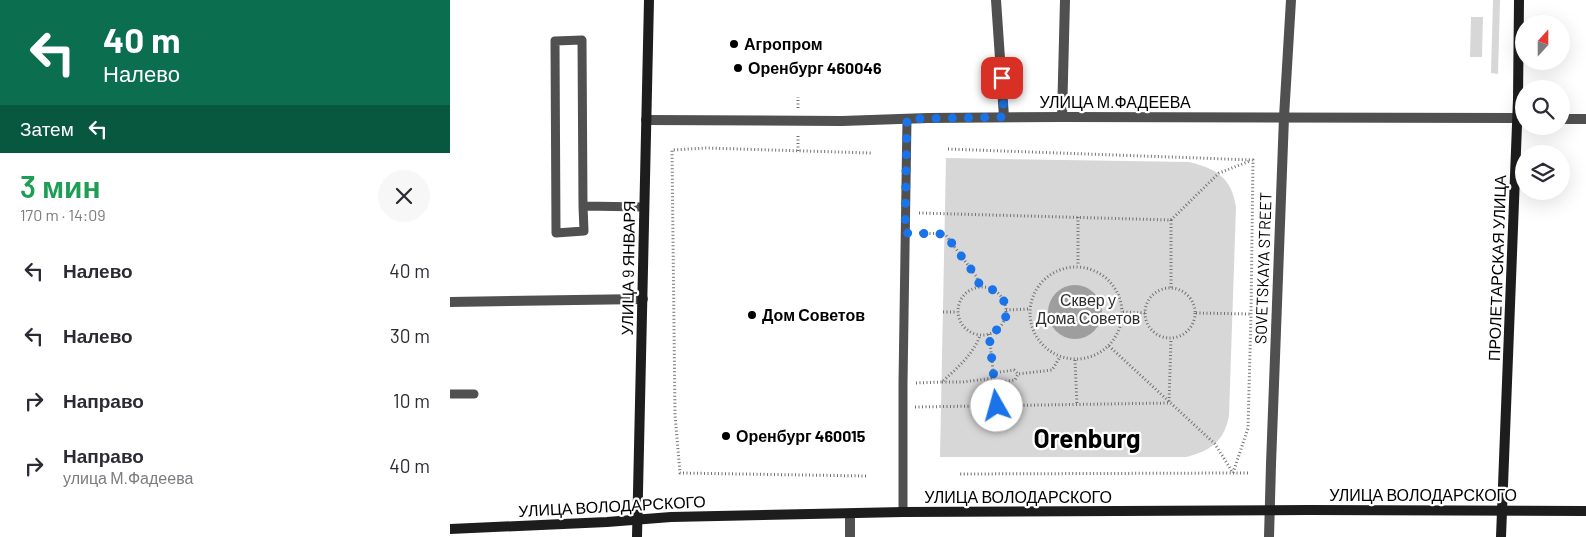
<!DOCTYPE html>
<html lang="ru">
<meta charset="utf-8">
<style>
body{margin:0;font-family:Barlow,sans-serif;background:#f7f7f7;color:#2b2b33;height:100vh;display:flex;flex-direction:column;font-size:19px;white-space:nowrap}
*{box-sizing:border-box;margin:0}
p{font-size:16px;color:#7c7c81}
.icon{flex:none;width:28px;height:28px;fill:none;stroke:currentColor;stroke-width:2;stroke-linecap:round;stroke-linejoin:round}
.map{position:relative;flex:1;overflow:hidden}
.sheet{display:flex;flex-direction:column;background:#fff;width:450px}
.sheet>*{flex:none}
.hud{background:#0b6e4f;color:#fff;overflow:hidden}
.needle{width:32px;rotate:21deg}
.buttons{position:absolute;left:1065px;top:15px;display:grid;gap:10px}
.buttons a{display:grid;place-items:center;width:55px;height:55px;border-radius:50%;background:#fff;box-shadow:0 5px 20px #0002;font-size:25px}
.pin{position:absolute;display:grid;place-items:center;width:42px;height:42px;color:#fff;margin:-21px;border-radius:10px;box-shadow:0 2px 8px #0006}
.me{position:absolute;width:55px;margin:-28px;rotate:353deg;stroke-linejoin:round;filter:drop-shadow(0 0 4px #0008)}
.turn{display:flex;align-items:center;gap:18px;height:105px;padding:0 20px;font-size:22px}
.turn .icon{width:65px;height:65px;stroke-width:2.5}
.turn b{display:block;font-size:35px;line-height:42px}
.then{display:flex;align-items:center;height:48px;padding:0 20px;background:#0003;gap:10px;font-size:19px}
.round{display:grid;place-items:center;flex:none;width:52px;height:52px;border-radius:26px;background:#f7f7f7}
.head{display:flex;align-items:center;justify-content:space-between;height:85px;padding:0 20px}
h1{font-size:30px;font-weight:600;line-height:38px;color:#1e9e55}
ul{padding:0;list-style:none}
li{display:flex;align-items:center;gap:15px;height:65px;padding:0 20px}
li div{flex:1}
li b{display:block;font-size:19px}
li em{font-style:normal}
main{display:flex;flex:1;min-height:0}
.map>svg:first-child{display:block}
.green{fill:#d7d7d7}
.water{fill:#9e9e9e}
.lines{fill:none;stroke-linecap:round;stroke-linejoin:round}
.path{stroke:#727272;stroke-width:3;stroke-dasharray:1 2.5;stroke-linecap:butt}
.service{stroke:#505050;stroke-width:9}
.pedestrian{stroke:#505050;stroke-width:10}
.minor{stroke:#505050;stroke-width:10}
.tertiary{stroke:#505050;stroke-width:10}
.secondary{stroke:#1d1d1d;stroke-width:10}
.route{stroke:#1a73e8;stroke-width:9;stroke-dasharray:0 16.2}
.poi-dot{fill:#000;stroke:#fff;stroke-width:2}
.labels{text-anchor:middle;stroke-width:4.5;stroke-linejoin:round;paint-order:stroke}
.poi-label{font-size:16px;font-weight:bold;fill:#000;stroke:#fff;text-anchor:start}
.street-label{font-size:16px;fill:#000;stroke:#fff}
.park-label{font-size:16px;fill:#2e2e2e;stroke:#fff}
.town-label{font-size:26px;font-weight:bold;fill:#000;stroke:#fff}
</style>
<main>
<section class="sheet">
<div class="hud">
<div class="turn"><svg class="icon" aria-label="left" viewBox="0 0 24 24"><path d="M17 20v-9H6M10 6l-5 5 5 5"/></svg><div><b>40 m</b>Налево</div></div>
<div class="then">Затем<svg class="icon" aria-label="left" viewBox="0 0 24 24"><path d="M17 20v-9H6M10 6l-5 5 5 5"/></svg></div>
</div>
<div class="head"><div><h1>3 мин</h1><p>170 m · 14:09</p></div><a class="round"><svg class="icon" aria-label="close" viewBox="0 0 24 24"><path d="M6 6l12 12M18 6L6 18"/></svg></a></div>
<ul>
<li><svg class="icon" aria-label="left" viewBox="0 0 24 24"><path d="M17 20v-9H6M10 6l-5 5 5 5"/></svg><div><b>Налево</b></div><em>40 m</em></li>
<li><svg class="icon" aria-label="left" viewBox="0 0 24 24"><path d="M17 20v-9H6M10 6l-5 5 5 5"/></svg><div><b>Налево</b></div><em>30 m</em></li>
<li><svg class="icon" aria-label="right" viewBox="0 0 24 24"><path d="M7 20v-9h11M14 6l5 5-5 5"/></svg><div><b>Направо</b></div><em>10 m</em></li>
<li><svg class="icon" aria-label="right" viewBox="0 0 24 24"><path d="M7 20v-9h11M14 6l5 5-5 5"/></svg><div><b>Направо</b><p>улица М.Фадеева</p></div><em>40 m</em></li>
</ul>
</section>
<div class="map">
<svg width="1136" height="537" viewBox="0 0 1136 537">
<rect width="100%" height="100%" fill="#fff"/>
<!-- green -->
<g class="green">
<path d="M1043,0H1050L1048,74L1041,73Z"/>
<path d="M1021,17H1033L1032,57H1020Z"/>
<path d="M496,158L739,162C767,169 781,177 786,207L779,415C775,440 761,451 736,457H490Z"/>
</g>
<!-- water -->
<circle class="water" cx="625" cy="312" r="27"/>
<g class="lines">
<!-- path -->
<g class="path">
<path d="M348,108V97"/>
<path d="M498,149L803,160L801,314L798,428L783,473L509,474"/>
<path d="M348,151V134"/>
<path d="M469,213L721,220V288"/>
<path d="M628,217V266"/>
<path d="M721,220L769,173L800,161"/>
<path d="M469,233L495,234L526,276L530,286"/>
<circle cx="626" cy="313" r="46"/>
<circle cx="532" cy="311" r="24"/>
<circle cx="720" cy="313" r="25"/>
<path d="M556,310L579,309"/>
<path d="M493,312H507"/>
<path d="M673,312L695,313"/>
<path d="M746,313L801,314"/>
<path d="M539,334L547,406"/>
<path d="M659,346L765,444L783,473H799"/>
<path d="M625,360L627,405"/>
<path d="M543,373L564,370L568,374L602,370L610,357"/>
<path d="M492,382H513L544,378"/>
<path d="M466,383L492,382C506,369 524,354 530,335"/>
<path d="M545,383L565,380L568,374"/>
<path d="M465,407L719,403L721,339"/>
<path d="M416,476L230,473L225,415L222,150L256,148L421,153"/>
</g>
<!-- service -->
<g class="service">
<path d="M133,206L134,231L106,233L105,41L132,40L133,206L194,207"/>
<path d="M0,394H24"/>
<path d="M453,512V383L457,119"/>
</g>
<!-- pedestrian -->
<g class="pedestrian">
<path d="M546,0L554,117"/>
<path d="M612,117L615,0"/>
<path d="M196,120L392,121L478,118L612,117L1067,118"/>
<path d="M819,537L821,464L834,117L841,0"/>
</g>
<!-- minor -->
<g class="minor">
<path d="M1111,119H1136"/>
<path d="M0,302L193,299"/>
</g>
<!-- tertiary -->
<path class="tertiary" d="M400,537V514"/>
<!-- secondary -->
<g class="secondary">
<path d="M0,529L157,522L221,517L453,512L858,510L1136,511"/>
<path d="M187,537L199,0"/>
<path d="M1051,537L1068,99L1069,0"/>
</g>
</g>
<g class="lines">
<!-- route -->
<path class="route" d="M547,406L539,334C567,323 559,289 530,286L526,276L495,234L455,233L457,119L554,117L552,78"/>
</g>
<!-- markers -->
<g class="poi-dot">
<circle cx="284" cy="44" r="5"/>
<circle cx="288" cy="68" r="5"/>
<circle cx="302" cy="315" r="5"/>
<circle cx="276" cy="436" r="5"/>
</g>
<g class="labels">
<!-- poi labels -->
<g class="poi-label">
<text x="294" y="50">Агропром</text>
<text x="298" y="74">Оренбург 460046</text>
<text x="312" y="321">Дом Советов</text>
<text x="286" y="442">Оренбург 460015</text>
</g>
<!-- street labels -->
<g class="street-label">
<text x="665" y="108">УЛИЦА М.ФАДЕЕВА</text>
<text transform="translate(178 268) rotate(-89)" y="6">УЛИЦА 9 ЯНВАРЯ</text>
<text transform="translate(813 268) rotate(-88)" y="6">SOVETSKAYA STREET</text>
<text transform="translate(1047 268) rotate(-88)" y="6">ПРОЛЕТАРСКАЯ УЛИЦА</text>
<text x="973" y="501">УЛИЦА ВОЛОДАРСКОГО</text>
<text x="568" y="503">УЛИЦА ВОЛОДАРСКОГО</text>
<text transform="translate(162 506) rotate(-3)" y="6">УЛИЦА ВОЛОДАРСКОГО</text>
</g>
<!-- park labels -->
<g class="park-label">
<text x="638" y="306">Сквер у<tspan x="638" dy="18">Дома Советов</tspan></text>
</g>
<!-- town labels -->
<g class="town-label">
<text x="637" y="448">Orenburg</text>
</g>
</g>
</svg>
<div class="buttons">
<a><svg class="needle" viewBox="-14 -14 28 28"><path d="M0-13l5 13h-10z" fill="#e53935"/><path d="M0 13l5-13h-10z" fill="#7c7c81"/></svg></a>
<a><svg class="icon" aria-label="search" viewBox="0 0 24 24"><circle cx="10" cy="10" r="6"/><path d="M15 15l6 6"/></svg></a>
<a><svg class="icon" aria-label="layers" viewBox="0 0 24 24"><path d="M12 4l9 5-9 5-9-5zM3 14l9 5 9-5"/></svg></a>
</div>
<div class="pin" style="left:552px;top:78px;background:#d93025"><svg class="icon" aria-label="arrive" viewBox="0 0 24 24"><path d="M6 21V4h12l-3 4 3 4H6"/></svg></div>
<svg class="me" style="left:547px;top:406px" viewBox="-20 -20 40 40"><circle r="19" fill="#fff"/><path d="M0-13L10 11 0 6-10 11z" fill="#1a73e8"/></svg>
</div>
</main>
